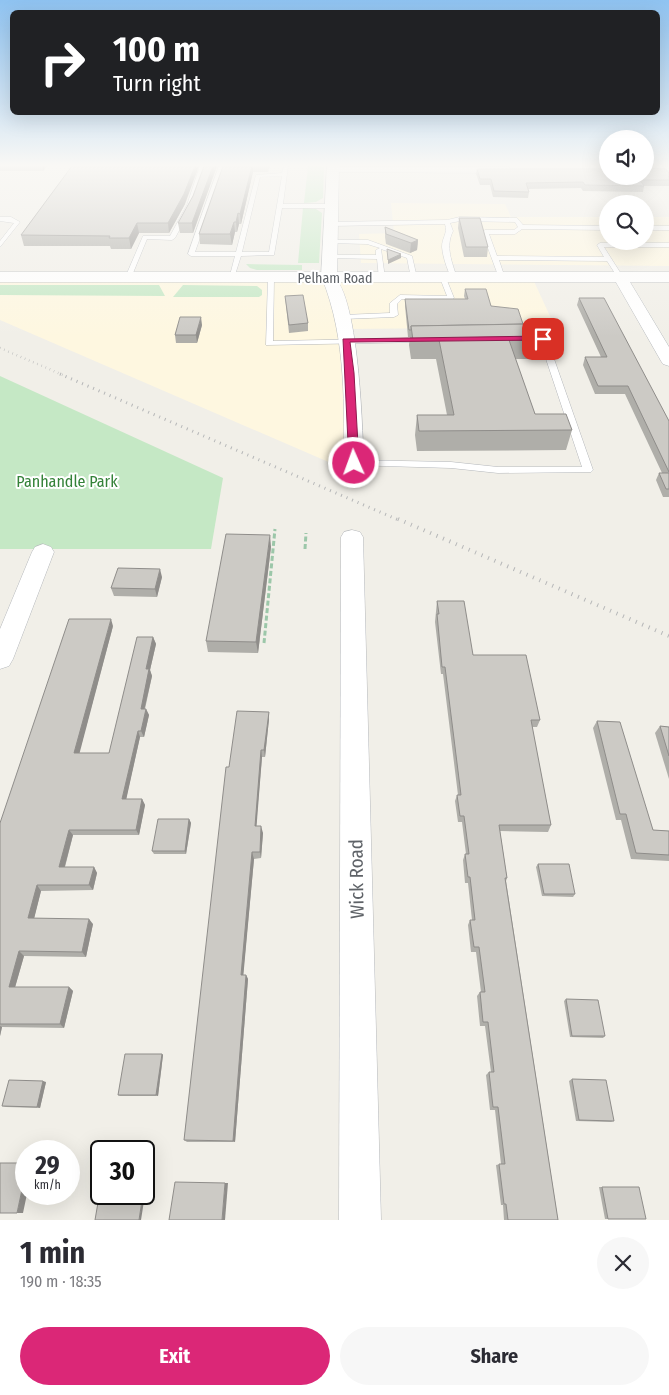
<!DOCTYPE html>
<meta charset="utf-8">
<style>
body{margin:0;font-family:"Fira Sans Condensed",sans-serif;background:#f7f7f7;color:#2b2b33;height:100vh;display:flex;flex-direction:column;font-size:19px;white-space:nowrap}
*{box-sizing:border-box;margin:0}
p{font-size:16px;color:#7c7c81}
.icon{flex:none;width:28px;height:28px;fill:none;stroke:currentColor;stroke-width:2;stroke-linecap:round;stroke-linejoin:round}
.map{position:relative;height:1220px;overflow:hidden}
.panel{display:flex;flex-direction:column;background:#fff;flex:1}
.panel>*{flex:none}
.hud{position:absolute;left:10px;top:10px;width:650px;height:105px;border-radius:8px;box-shadow:0 5px 20px #0002;background:#202124;color:#fff;overflow:hidden}
.buttons{position:absolute;left:599px;top:130px;display:grid;gap:10px}
.buttons a{display:grid;place-items:center;width:55px;height:55px;border-radius:50%;background:#fff;box-shadow:0 5px 20px #0002;font-size:25px}
.speed{position:absolute;left:15px;top:1140px;display:flex;gap:10px;font-size:25px;font-weight:700;text-align:center}
.speed>*{display:grid;place-content:center;width:65px;height:65px;border-radius:50%;background:#fff;box-shadow:0 5px 20px #0002;line-height:1}
.speed small{font-size:12px;font-weight:400}
.speed .limit{border:2px solid #111;border-radius:8px;background:#fff;color:#111}
.pin{position:absolute;display:grid;place-items:center;width:42px;height:42px;color:#fff;margin:-21px;border-radius:10px;box-shadow:0 2px 8px #0006}
.me{position:absolute;width:55px;margin:-28px;rotate:358deg;stroke-linejoin:round;filter:drop-shadow(0 0 4px #0008)}
.turn{display:flex;align-items:center;gap:18px;height:105px;padding:0 20px;font-size:22px}
.turn .icon{width:65px;height:65px;stroke-width:2.5}
.turn b{display:block;font-size:35px;line-height:42px}
.round{display:grid;place-items:center;flex:none;width:52px;height:52px;border-radius:26px;background:#f7f7f7}
.headline{display:flex;align-items:center;justify-content:space-between;height:85px;padding:0 20px}
h1{font-size:30px;font-weight:700;line-height:38px}
.cta{display:flex;gap:10px;margin-top:auto;padding:10px 20px}
.cta a{flex:1;height:58px;border-radius:30px;background:#db2777;color:#fff;font-size:20px;font-weight:700;line-height:58px;text-align:center}
.cta a+a{background:#f7f7f7;color:#2b2b33}
.map>svg:first-child{display:block}
.commercial{fill:#fef7e0}
.green{fill:#c5e8c5}
.lines{fill:none;stroke-linecap:round;stroke-linejoin:round}
.service-casing{stroke:#b5b8bc;stroke-width:1}
.minor-casing{stroke:#b5b8bc;stroke-width:1}
.tertiary-casing{stroke:#b5b8bc;stroke-width:1}
.secondary-casing{stroke:#b6babf;stroke-width:1}
.path{stroke:#9cc7a9;stroke-width:3;stroke-dasharray:5 2.5;stroke-linecap:butt}
.service{fill:#fff;fill-rule:evenodd}
.minor{fill:#fff;fill-rule:evenodd}
.tertiary{fill:#fff;fill-rule:evenodd}
.secondary{fill:#fff;fill-rule:evenodd}
.rail-far2{stroke:#b6b7b8;stroke-width:2.5;stroke-dasharray:0.5 4;stroke-linecap:butt}
.rail-far1{stroke:#b6b7b8;stroke-width:3;stroke-dasharray:1 5;stroke-linecap:butt}
.rail{stroke:#b6b7b8;stroke-width:4;stroke-dasharray:1 6;stroke-linecap:butt}
.wall{fill:#afaea9}
.shaded-wall{fill:#8f8d8a}
.building{fill:#cccac5;stroke:#8f8d8a}
.route{fill:#db2777;stroke:#8e194d}
.labels{text-anchor:middle;stroke-width:4;stroke-linejoin:round;paint-order:stroke}
.far-street-label{font-size:14px;fill:#5f6368;stroke:#fff}
.park-label{font-size:16px;fill:#348238;stroke:#fff}
.near-street-label{font-size:19px;fill:#5f6368;stroke:#fff}
</style>
<div class="map">
<svg width="669" height="1220" viewBox="0 0 669 1220">
<rect width="100%" height="100%" fill="#f1efe8"/>
<!-- commercial -->
<g class="commercial">
<path d="M391,203L505,204L511,217H607L608,241H645V217H669V266L361,263L359,234L394,233Z"/>
<path d="M0,277H532L555,327L345,329L354,473L0,320Z"/>
</g>
<!-- green -->
<g class="green">
<path d="M308,166L324,167L323,198L316,202L304,203Z"/>
<path d="M303,208L316,209L322,213L319,263H298Z"/>
<path d="M246,264L302,265V270H257L250,268Z"/>
<path d="M0,285H159L165,296L0,295Z"/>
<path d="M183,285L257,286L262,290V295L259,297H173Z"/>
<path d="M0,376L223,478L211,549H0Z"/>
</g>
<g class="lines">
<!-- service casing -->
<g class="service-casing">
<g id="service">
<path d="M200,166H206L193,205L175,238L172,240L147,239L131,278L126,279L125,278L143,236H170L187,205Z"/>
<path d="M219,166H225L195,252H236L256,175L282,173L284,166H288L283,204H331L334,206L331,208H282L274,255L241,256L234,278L229,279L235,256H191L188,254ZM282,176L269,252H242L260,177Z"/>
<path d="M0,217H11L20,222L0,247V241L14,223L0,221Z"/>
<path d="M460,217L517,218L523,225L608,226V230L522,229L515,234H489L497,256L604,257L597,245L600,243H669V247H604L623,277L620,279L618,278L607,261L499,260L505,278L502,280L499,278L482,232L485,230H514L518,227L515,222L460,221L450,223L453,231C445,247 452,262 457,278L454,280L451,278C447,268 443,258 442,247C442,237 448,234 445,224L330,226L327,224L330,222L447,220Z"/>
<rect x="645" y="226" width="24" height="4"/>
<path d="M331,240H368L412,256L417,278L414,280L411,278L407,258L381,249L385,278L382,280L379,278L377,259L329,258L328,257L331,255H376V250L380,248L367,244L329,243L328,242Z"/>
<path d="M271,276L274,278L273,341L424,338L428,340L424,342L266,345L268,278Z"/>
<path d="M443,276L446,278L454,298L453,299H402L397,304L398,315L394,317L343,319L339,317L343,315L390,313V303L400,295L447,296L440,278Z"/>
<path d="M517,337H543L547,339L593,470L591,472L498,473L451,468L351,465L349,463L354,460L451,462L498,467H582L540,341H520L516,339Z"/>
</g>
</g>
<!-- minor casing -->
<g class="minor-casing">
<g id="minor">
<path d="M333,167H508L513,170L508,173L329,172L328,170Z"/>
<path d="M620,273L627,277L669,347V366L663,364L661,361L613,277Z"/>
<path d="M329,274C360,282 363,443 364,473L361,477L354,479L347,477L344,473C344,407 347,340 322,278Z"/>
<path d="M352,530L360,532L363,537L381,1220H339L341,537L344,532Z"/>
<path d="M43,544L51,547L54,552L13,659L9,666L0,669V629L32,552L35,547Z"/>
</g>
</g>
<!-- tertiary casing -->
<g class="tertiary-casing">
<path id="tertiary" d="M327,166H339L337,278L335,281H323L321,278Z"/>
</g>
<!-- secondary casing -->
<g class="secondary-casing">
<rect id="secondary" x="0" y="272" width="669" height="10"/>
</g>
<!-- path -->
<g class="path">
<path d="M305,549L306,533"/>
<path d="M264,643L275,529"/>
</g>
<!-- service -->
<use href="#service" class="service"/>
<!-- minor -->
<use href="#minor" class="minor"/>
<!-- tertiary -->
<use href="#tertiary" class="tertiary"/>
<!-- secondary -->
<use href="#secondary" class="secondary"/>
<!-- rail-far2 -->
<path class="rail-far2" d="M0,348L63,375"/>
<!-- rail-far1 -->
<path class="rail-far1" d="M60,374L401,521"/>
<!-- rail -->
<path class="rail" d="M398,519L669,636"/>
</g>
<!-- wall -->
<g class="wall">
<path d="M0,166H47L43,171H0Z"/>
<path d="M204,166H217L193,233H180L178,223L193,196Z"/>
<path d="M223,166H270L268,172H253L241,224H239L237,232H235L232,245L200,244L199,234Z"/>
<path d="M645,168L669,173V186H644L643,192L583,191L581,188L528,189L529,192L528,198L493,197L490,185H480L476,174L477,169Z"/>
<path d="M185,204L169,233H139L131,249H111L110,246H24L21,235Z"/>
<path d="M459,218L488,247L487,257H464L458,228Z"/>
<path d="M385,227L418,240L417,250L410,253L386,244L385,237Z"/>
<path d="M465,289L491,306L523,324L535,340L531,359H515L535,414L572,430L566,450L417,451L415,435L417,415H447L436,359H411L409,345L410,337H408L405,306V299H465L464,296Z"/>
<path d="M285,296L308,323V331L289,333Z"/>
<path d="M579,298L669,421V497H663L656,480L659,473H662L625,394H595L583,365L585,357H601L577,305Z"/>
<path d="M202,325L197,343H176L175,335Z"/>
<path d="M271,547L258,653L208,652L206,641Z"/>
<path d="M162,577L157,597L114,596L111,588Z"/>
<path d="M437,601L473,655L540,720L537,727H532L551,825L548,832L500,831L507,878L506,881L558,1220H504L503,1205H501L496,1165L501,1164L495,1110H490L486,1075L489,1072H491L485,1026H480L477,996L480,992H481L476,952H471L468,925L470,920H472L468,883H465L463,860L465,854H466L462,822H458L455,801L457,795H458L443,674H441L435,622Z"/>
<path d="M113,626L79,753H109L153,637L156,644L150,670L152,676L145,709H146L149,715L144,737H140L126,799H142L145,805L139,835H73L65,867H94L97,873L93,890L41,891L34,918L93,924L86,957L24,956L15,987H69L73,991L64,1028L2,1027L0,1036V823Z"/>
<path d="M269,712V719L265,757H262L256,826L263,833L261,858L254,859L243,975H246L248,979L235,1142H187L184,1140L229,767Z"/>
<path d="M597,721L653,830L669,831V861L631,859L621,820H616L593,728Z"/>
<path d="M660,726L669,727V779L655,733Z"/>
<path d="M189,819L191,823L186,854H154L152,851Z"/>
<path d="M538,864L575,894L573,897L542,896L536,867Z"/>
<path d="M566,999L605,1036L603,1038L570,1037L564,1001Z"/>
<path d="M162,1054L163,1055L158,1096H120L118,1095Z"/>
<path d="M572,1079L614,1121L611,1122L576,1121L569,1081Z"/>
<path d="M46,1082L40,1108L6,1107L2,1106Z"/>
<path d="M599,1187H602L646,1219H605Z"/>
</g>
<!-- shaded-wall -->
<g class="shaded-wall">
<path d="M42,166H47L43,171Z"/>
<path d="M195,166H199L185,204L169,233L168,223Z"/>
<path d="M213,166H217L193,233L192,223Z"/>
<path d="M252,166H253V172L241,224L240,214Z"/>
<path d="M238,213L239,224L237,232L236,222Z"/>
<path d="M234,222L235,232L232,245L230,234Z"/>
<path d="M137,223L139,233L131,249L129,238Z"/>
<path d="M418,240L417,250L410,253L411,243Z"/>
<path d="M401,254V258L388,264V260Z"/>
<path d="M201,317L202,325L197,343L196,335Z"/>
<path d="M270,535L271,547L258,653L256,642Z"/>
<path d="M160,569L162,577L157,597L155,589Z"/>
<path d="M111,619L113,626L78,759L74,753Z"/>
<path d="M153,637L156,644L150,670L152,676L143,715L141,709L146,669Z"/>
<path d="M146,709L149,715L144,737L141,731Z"/>
<path d="M269,712V719L265,757L264,750Z"/>
<path d="M138,731L140,737L125,805L122,799Z"/>
<path d="M261,750L262,757L256,833L255,826Z"/>
<path d="M142,799L145,805L139,835L136,830Z"/>
<path d="M189,819L191,823L186,854L185,851Z"/>
<path d="M261,826L263,833L261,858L260,852Z"/>
<path d="M69,830L73,835L63,873L59,867Z"/>
<path d="M252,852L254,859L243,979L241,975Z"/>
<path d="M94,867L97,873L93,890L89,885Z"/>
<path d="M37,885L41,891L33,923L28,918Z"/>
<path d="M89,919L93,924L86,957L82,952Z"/>
<path d="M19,951L24,956L14,991L9,987Z"/>
<path d="M246,975L248,979L235,1142L233,1141Z"/>
<path d="M69,987L73,991L64,1028L60,1024Z"/>
<path d="M0,1026L2,1027L0,1036Z"/>
<path d="M162,1054L163,1055L158,1096L156,1095Z"/>
<path d="M43,1081L46,1082L40,1108L37,1107Z"/>
<path d="M147,1163H150L141,1220H139L143,1194H144V1187Z"/>
<path d="M26,1171V1194H27L23,1213H17Z"/>
<path d="M225,1183H228L225,1220H222Z"/>
</g>
<!-- building -->
<g class="building">
<path d="M72,166H195L184,194L168,223H137L129,238H109L110,236L21,235Z"/>
<path d="M204,166H213L192,223H178L193,196Z"/>
<path d="M223,166H252L240,214L238,213L236,222H234L230,234H199Z"/>
<path d="M645,166V168L666,169L669,173V180H640L644,186L585,185L583,182L526,183L529,192L494,191L491,179H480L477,169H608V176H645Z"/>
<path d="M459,218H480L488,247H466Z"/>
<path d="M385,227L418,240L411,243L386,234Z"/>
<path d="M387,249L401,254L388,260Z"/>
<path d="M465,289H486L491,306L518,309L523,324L411,326V330H409L405,299H468Z"/>
<path d="M303,295L308,323L289,325L285,296Z"/>
<path d="M579,298H604L669,421V472L628,386H598L585,357H607Z"/>
<path d="M180,317H201L196,335H175Z"/>
<path d="M529,324L535,340H509L535,414H566L572,430L419,431L417,415H454L439,340H413L411,326Z"/>
<path d="M659,473H669V489H666Z"/>
<path d="M226,534L270,535L256,642L206,641Z"/>
<path d="M118,568L160,569L155,589L111,588Z"/>
<path d="M437,601H464L473,655H526L540,720H531L551,825H499L507,878H505L558,1220H508L506,1204H504L499,1164H505L498,1107H493L489,1072H494L488,1022H483L480,992H485L479,947H474L470,920H475L470,877H468L465,854H469L464,816H460L457,795H461L445,667H442L437,614H439Z"/>
<path d="M69,619H111L74,753H109L137,637H153L146,669H149L141,709H146L141,731H138L122,799H142L136,830H69L59,867H94L89,885H37L28,918L89,919L82,952L19,951L9,987H69L60,1024H0V823Z"/>
<path d="M237,711L269,712L264,750H261L255,826H261L260,852H252L241,975H246L233,1141L184,1140L226,767H229Z"/>
<path d="M597,721L620,722L653,830L669,831V855L636,853L626,814H620Z"/>
<path d="M660,726L669,727V756Z"/>
<path d="M158,819H189L185,851H152Z"/>
<path d="M538,864H569L575,894H544Z"/>
<path d="M566,999L598,1000L605,1036H572Z"/>
<path d="M125,1054H162L156,1095H118Z"/>
<path d="M572,1079L606,1080L614,1121L579,1120Z"/>
<path d="M9,1080L43,1081L37,1107L2,1106Z"/>
<path d="M0,1163H26V1171L17,1213H0Z"/>
<path d="M144,1163H147L144,1187Z"/>
<path d="M175,1182L225,1183L222,1220H169Z"/>
<path d="M101,1185V1194H143L139,1220H95Z"/>
<path d="M602,1187H639L646,1219H608Z"/>
</g>
<!-- sky -->
<linearGradient id="sky" x2="0" y2="1"><stop stop-color="#8fc3f1"/><stop offset="0.49" stop-color="#f9f8f5"/><stop offset="1" stop-color="#f9f8f5" stop-opacity="0"/></linearGradient>
<rect width="669" height="337" fill="url(#sky)"/>
<!-- route -->
<path class="route" d="M543,336L547,339L546,340L350,342L354,373L359,463L354,466L349,463L343,339Z"/>
<g class="labels">
<!-- far-street labels -->
<g class="far-street-label">
<text x="335" y="283">Pelham Road</text>
</g>
<!-- park labels -->
<g class="park-label">
<text x="67" y="487">Panhandle Park</text>
</g>
<!-- near-street labels -->
<g class="near-street-label">
<text transform="translate(356 879) rotate(-91)" y="7">Wick Road</text>
</g>
</g>
</svg>
<div class="buttons">
<a><svg class="icon" aria-label="sound" viewBox="0 0 24 24"><path d="M4 9h4l5-4v14l-5-4H4zM17 9q2 3 0 6"/></svg></a>
<a><svg class="icon" aria-label="search" viewBox="0 0 24 24"><circle cx="10" cy="10" r="6"/><path d="M15 15l6 6"/></svg></a>
</div>
<div class="speed"><div>29<small>km/h</small></div><div class="limit">30</div></div>
<div class="pin" style="left:543px;top:339px;background:#d93025"><svg class="icon" aria-label="arrive" viewBox="0 0 24 24"><path d="M6 21V4h12l-3 4 3 4H6"/></svg></div>
<svg class="me" style="left:354px;top:463px" viewBox="-20 -20 40 40"><circle r="17" fill="#db2777" stroke="#fff" stroke-width="3"/><path d="M0-11L8 9 0 5-8 9z" fill="#fff"/></svg>
<div class="hud">
<div class="turn"><svg class="icon" aria-label="right" viewBox="0 0 24 24"><path d="M7 20v-9h11M14 6l5 5-5 5"/></svg><div><b>100 m</b>Turn right</div></div>
</div>
</div>
<section class="panel">
<div class="headline"><div><h1>1 min</h1><p>190 m · 18:35</p></div><a class="round"><svg class="icon" aria-label="close" viewBox="0 0 24 24"><path d="M6 6l12 12M18 6L6 18"/></svg></a></div>
<div class="cta"><a>Exit</a><a>Share</a></div>
</section>
